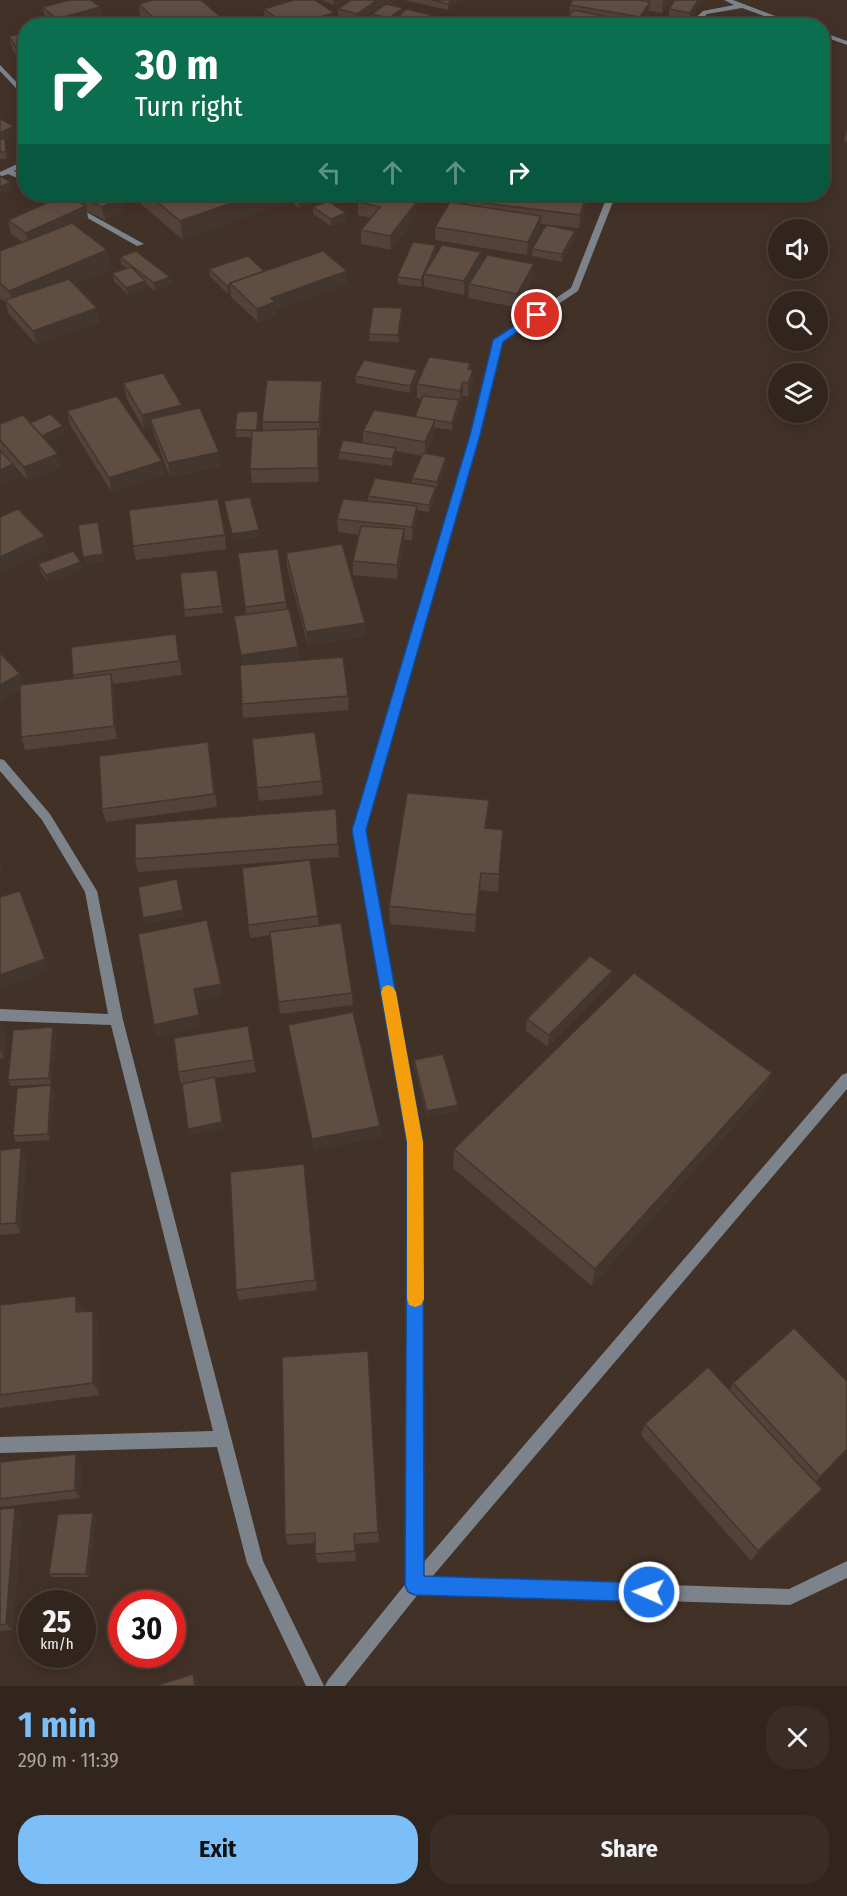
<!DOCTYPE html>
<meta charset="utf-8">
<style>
body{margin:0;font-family:"Fira Sans Condensed",sans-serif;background:#3a2d26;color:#f1f3f6;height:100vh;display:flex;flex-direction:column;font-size:22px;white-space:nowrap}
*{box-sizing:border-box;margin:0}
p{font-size:20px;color:#a8a5a4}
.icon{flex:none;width:33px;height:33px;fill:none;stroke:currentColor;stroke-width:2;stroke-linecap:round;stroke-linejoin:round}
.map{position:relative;height:1686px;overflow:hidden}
.panel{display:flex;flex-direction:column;background:#32251d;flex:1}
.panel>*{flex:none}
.banner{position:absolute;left:18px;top:18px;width:812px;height:183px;border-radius:24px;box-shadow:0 3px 15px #0003,0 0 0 2px #4d423b;background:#0b6e4f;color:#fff;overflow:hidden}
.buttons{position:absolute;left:768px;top:219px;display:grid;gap:12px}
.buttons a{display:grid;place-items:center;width:60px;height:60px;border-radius:50%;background:#32251d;box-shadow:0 3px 15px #0003,0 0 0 2px #4d423b;font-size:30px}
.speed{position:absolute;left:18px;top:1590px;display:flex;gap:12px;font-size:30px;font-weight:700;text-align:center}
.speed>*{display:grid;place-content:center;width:78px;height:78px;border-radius:50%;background:#32251d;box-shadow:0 3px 15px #0003,0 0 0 2px #4d423b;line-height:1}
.speed small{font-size:15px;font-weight:400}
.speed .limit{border:9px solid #d22;background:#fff;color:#111}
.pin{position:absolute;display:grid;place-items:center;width:51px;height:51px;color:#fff;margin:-26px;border:3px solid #fff;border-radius:50%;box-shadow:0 2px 6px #0007}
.me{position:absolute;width:66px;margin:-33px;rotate:272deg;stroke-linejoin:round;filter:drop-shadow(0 0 4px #0008)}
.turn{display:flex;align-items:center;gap:21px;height:126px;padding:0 18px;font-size:27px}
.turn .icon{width:78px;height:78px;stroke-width:2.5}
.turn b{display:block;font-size:42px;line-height:51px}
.lanes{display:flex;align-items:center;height:57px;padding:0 18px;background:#0003;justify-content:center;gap:30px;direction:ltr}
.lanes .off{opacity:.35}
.round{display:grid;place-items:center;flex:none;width:63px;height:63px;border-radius:24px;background:#3a2d26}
.overview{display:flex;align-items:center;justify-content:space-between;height:102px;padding:0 18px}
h1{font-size:36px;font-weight:700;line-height:45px;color:#7bbef8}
.primary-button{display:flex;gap:12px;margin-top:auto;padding:12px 18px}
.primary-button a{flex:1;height:69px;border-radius:24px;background:#7bbef8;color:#111;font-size:24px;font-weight:700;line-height:69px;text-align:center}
.primary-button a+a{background:#3a2d26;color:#f1f3f6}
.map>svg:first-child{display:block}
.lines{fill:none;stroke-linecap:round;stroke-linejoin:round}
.street{fill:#7c838a;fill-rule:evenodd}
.wall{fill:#524239}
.shaded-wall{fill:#42362e}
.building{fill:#5f4d42;stroke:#42362e;stroke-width:1.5}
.route{fill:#1a73e8;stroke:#114b97;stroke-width:1.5}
.slow{fill:#f59e0b}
</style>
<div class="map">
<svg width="847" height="1686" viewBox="0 0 847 1686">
<rect width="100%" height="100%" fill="#423127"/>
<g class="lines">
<!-- street -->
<g class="street">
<path d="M724,0H733L802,26H791L742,8L707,14L695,26H687L703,11L734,5Z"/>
<path d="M822,32L847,41V45L822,36Z"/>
<path d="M0,65L26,92V99L0,71Z"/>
<path d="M26,160V165L14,171L26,177V182L8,174L0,177V172Z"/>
<path d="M45,194H54L144,244L137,246Z"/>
<path d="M608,194H616L578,291L502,341L480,435L365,830L422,1142L423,1563L842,1075L847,1073V1089L432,1577L789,1589L847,1561V1578L790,1605L419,1593L345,1686H325L328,1680L407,1582L408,1142L353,830L470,435L494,340L571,288Z"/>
<path d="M0,759L4,760L50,814L97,891L123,1020L263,1561L324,1686H306L247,1563L217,1447L0,1453V1437L213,1431L111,1025L0,1021V1009L108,1014L85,892L42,820L0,771Z"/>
</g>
</g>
<!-- wall -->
<g class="wall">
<path d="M323,0H346L333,5Z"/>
<path d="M395,0L389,5L403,12L431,21L427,26H414L399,22V18L389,25L372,21V16L359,26H354L338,21V9Z"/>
<path d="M404,0H459L448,10Z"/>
<path d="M573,0H671L662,13L649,11V15L642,24L569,16L570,5Z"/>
<path d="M675,0H700L699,4L690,19L669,16V9Z"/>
<path d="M139,4L222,18V26H150L140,16Z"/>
<path d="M43,7H100L102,20L80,26H52L45,20Z"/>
<path d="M264,9L334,13V25L271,26L265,21Z"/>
<path d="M26,33L24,68L12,49L9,36Z"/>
<path d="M0,119L14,126L16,133L4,139L6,146L7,159H0Z"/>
<path d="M847,129V142L844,141Z"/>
<path d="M54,194H128L123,196L125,209L105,220L87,211L88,219L75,225L107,250L111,269L74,284L100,322L36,344L8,313L6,303L0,298V251L23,242L11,234L8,220L61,197Z"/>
<path d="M140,194H328V197L299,208L287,199V202L183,240L141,204Z"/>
<path d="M359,194H425V198L416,207V216L391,250L361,244V230L371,218L358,215V202L359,200Z"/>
<path d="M588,194L587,206L579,228L540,224V230L527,255L435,240V227L467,205V201Z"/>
<path d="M313,207L346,220L331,226L313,214Z"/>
<path d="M575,238L562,262L532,256V249Z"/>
<path d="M436,245V252L433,259L481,252V264L533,278L516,307L468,298L469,286L464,295L424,287V280L421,287L398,284L397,277Z"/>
<path d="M120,257L170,277L171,284L155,291L145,283L146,288L128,295L114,281L112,273L127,268L121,264Z"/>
<path d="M209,269L264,271H347V284L276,310V316L258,322L231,297V292L227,293L210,276Z"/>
<path d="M402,315L399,342L369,341V334Z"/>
<path d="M470,363V370L473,384L468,397L463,396L459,405V408L452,430L435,428L434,434L426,454L446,464L437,489H436V494L429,512L417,510V520L412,540H405L397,579L353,575V561L359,535L338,532L337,519L368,501V496L412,483V478L422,456L396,451V455L392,466L339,459V452L363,443V431L415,417L422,399L417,398V384Z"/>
<path d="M417,370L418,377L410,393L356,383L355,376Z"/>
<path d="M322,381L323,394L320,436H319V482L252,483L250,469L252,437H236L235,430L258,411L259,419L258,431L263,430L262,422Z"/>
<path d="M123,383L183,412L221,466L170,477L153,432L152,427L144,429L126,397Z"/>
<path d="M67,411L164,475L111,491L70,425Z"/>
<path d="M30,423L65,433L47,441L61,467L28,481L14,465L17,478L0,486V451L10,461L0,449V424Z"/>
<path d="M225,535L226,549L136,560L133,546Z"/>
<path d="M238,553L286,602L287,609L298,647L299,660L348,696L349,710L243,718L242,704L243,665L234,616L246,615Z"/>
<path d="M286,553L366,636L308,646L287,567Z"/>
<path d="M81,562L83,569L48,582L40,571L38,564Z"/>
<path d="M217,570L223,613L185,617L184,610Z"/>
<path d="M178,647L182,675L113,684L117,739L25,750L21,737L20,690L0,701L20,674L23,684L74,679L73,675Z"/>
<path d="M208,742L217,807L106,822L102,809Z"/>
<path d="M322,781L323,795L259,801L257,788Z"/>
<path d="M336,809L339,857L138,872L135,859Z"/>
<path d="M488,818L486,828L503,830L498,892L480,890L475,932L390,924L389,906Z"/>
<path d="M318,916L319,925L352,993L353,1005L280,1014L270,935L250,938L248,925Z"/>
<path d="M612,971L610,983L548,1047L526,1031L527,1019Z"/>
<path d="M0,1021L6,1033L4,1058H0Z"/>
<path d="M288,1025L380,1126L381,1137L314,1150L290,1037Z"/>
<path d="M248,1026L256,1072L215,1078L224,1128L190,1135L188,1129L191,1082L181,1084L178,1072Z"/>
<path d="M53,1027L56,1034L51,1084L11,1086L8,1080Z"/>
<path d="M414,1060L457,1111L427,1117L414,1066Z"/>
<path d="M54,1091L50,1140L16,1142L13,1136Z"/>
<path d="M764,1092L592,1286L453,1168L454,1149Z"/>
<path d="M21,1148L26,1159L21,1233L0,1235V1150Z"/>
<path d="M304,1164L317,1290L239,1300L236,1290Z"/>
<path d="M0,1305L83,1309V1312L99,1324L100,1395L0,1408Z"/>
<path d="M369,1364L379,1542L355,1544L356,1561L318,1563L315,1554V1543L288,1545L285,1535Z"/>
<path d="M733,1383L847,1451L816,1482L814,1499L751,1561L641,1435L645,1424L729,1390Z"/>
<path d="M0,1462H81L80,1498L0,1507Z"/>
<path d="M15,1508L21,1516L13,1630L0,1631V1509Z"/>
<path d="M96,1517L89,1577H52L49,1574Z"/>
</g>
<!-- shaded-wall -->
<g class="shaded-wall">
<path d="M333,0H346L333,5Z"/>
<path d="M377,0H395L374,15L372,14V16L359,26H357V14Z"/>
<path d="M452,0H459L448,10V4Z"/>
<path d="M664,0H671L662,13L663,1Z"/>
<path d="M698,0H700L699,4L690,19V13Z"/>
<path d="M650,2L649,15L642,26H639L640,17Z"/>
<path d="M100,7L102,20L80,26H57L56,19Z"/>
<path d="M403,8V15L399,16V18L389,25V18Z"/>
<path d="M334,13V25L333,26H289Z"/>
<path d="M431,15V21L427,26H424V21Z"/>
<path d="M222,18V26H209V22Z"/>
<path d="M26,54V67L24,68L21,55Z"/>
<path d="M14,126L16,133L0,141V133Z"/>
<path d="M11,182L13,189L0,195V187Z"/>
<path d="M120,194H128L121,197L123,196L125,209L105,220L102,207L120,198Z"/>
<path d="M257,194H287V202L183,240L180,221Z"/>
<path d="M302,194H328V197L299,208L298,195Z"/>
<path d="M416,194H425V198L416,207V216L391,250L390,236L409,212V200Z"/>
<path d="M588,194L587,206L579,228L580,215Z"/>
<path d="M86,206L88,219L29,246L26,233Z"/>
<path d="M346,213V220L331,226V219Z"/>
<path d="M541,216L540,230L527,255L528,242Z"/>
<path d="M575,231V238L562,262V254Z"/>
<path d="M436,245V252L427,274H424V280L421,287V280Z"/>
<path d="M107,250L111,269L14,310L9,291Z"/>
<path d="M481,252V266L469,284V286L464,295V281Z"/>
<path d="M534,264L533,278L516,307L517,294Z"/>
<path d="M347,271V284L276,310V316L258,322L257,309L271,298Z"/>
<path d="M170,277L171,284L155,291L154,283Z"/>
<path d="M145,281L146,288L128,295L126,288Z"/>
<path d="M230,285L231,292L227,293V286Z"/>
<path d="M97,308L100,322L36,344L33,331Z"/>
<path d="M402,308V315L399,342L398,335Z"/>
<path d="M417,370L418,377L410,393V386Z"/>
<path d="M473,370V384L468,397V383Z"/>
<path d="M322,381L323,394L320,436L319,422Z"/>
<path d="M463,382V396L459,405L460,391Z"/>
<path d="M459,400V408L452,430V423Z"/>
<path d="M182,405L184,418L150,419L152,427L144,429L142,415Z"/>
<path d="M258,411L259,419L257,437V430Z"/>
<path d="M435,420L434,434L425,456V442Z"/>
<path d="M63,426L65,433L42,443L41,436Z"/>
<path d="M318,429L319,443V482L318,468Z"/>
<path d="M396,448V455L392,466V459Z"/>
<path d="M219,452L221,466L170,477L168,463Z"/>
<path d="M58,454L61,467L28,481L24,467Z"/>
<path d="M446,457V464L437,489V482Z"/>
<path d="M162,461L164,475L111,491L109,478Z"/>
<path d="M13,464L17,478L0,486V470Z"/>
<path d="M436,487V494L429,512V505Z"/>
<path d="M417,506V520L412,540V527Z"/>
<path d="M98,522L105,561L84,565L83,557Z"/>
<path d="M404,529L405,543L397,579V565Z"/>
<path d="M259,530V537L233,541L232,534Z"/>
<path d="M45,536L49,550L0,573V557Z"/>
<path d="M81,562L83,569L48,582L46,575Z"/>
<path d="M365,623L366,636L308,646L306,632Z"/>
<path d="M298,647L299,660L243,669L241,655Z"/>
<path d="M20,674L25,688L0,701V685Z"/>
<path d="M111,674L114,688L117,739L114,726Z"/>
<path d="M489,800L488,818L484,846L485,828Z"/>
<path d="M0,861L3,869L0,870Z"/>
<path d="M481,873L480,890L475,932L476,915Z"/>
<path d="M177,879L185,917L144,924L143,918Z"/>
<path d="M45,959L50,971L0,989V975Z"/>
<path d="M612,971L610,983L548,1047L549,1035Z"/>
<path d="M221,984L223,996L197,1002L201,1027L157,1037L154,1025L194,989Z"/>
<path d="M0,1021L6,1033L4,1058L0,1049Z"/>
<path d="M53,1027L56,1034L51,1084L49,1078Z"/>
<path d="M772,1073L764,1092L592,1286L595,1269Z"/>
<path d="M217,1084L224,1128L190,1135L188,1129Z"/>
<path d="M51,1085L54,1091L50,1140L48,1134Z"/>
<path d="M458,1105L457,1111L427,1117V1111Z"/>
<path d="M380,1126L381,1137L314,1150L312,1139Z"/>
<path d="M21,1148L26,1159L21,1233L16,1223Z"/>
<path d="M76,1296L83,1309V1326L76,1312Z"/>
<path d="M93,1311L99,1324L100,1395L93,1383Z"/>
<path d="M847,1449V1451L814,1485L820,1477Z"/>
<path d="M76,1454L81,1462L80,1498L75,1490Z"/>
<path d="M822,1489L814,1499L751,1561L758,1551Z"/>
<path d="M15,1508L21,1516L13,1630L6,1624Z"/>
<path d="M93,1513L96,1517L89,1577L86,1574Z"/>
<path d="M193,1674L197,1680L198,1686H195Z"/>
</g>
<!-- building -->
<g class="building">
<path d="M70,0H91L100,7L56,19L43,7Z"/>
<path d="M153,0H201L222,18L209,22L213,26H162L139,4Z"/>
<path d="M294,0H315L334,13L287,26L264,9Z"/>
<path d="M351,0H377L357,14L338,9Z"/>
<path d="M432,0H452L448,4Z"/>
<path d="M573,0H638L650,2L640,17L570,5Z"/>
<path d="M675,0H698L690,13L669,9Z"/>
<path d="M386,4L403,8L389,18L372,14Z"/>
<path d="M406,9L431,15L424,21L399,16Z"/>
<path d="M574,10L643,24L642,26H560Z"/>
<path d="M125,18L133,26H100L98,24Z"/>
<path d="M465,18L486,22L482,26H456Z"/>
<path d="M26,33V54L21,55L9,36Z"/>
<path d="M0,119L14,126L0,133Z"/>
<path d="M0,139H5L6,152H0Z"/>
<path d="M0,176L11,182L0,187Z"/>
<path d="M67,194L86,206L26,233L8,220Z"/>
<path d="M77,194H118L123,196L102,207Z"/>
<path d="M148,194H257L180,221Z"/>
<path d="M365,194H371L416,203L390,236L361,230L380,207L358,202Z"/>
<path d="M384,194H416L409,200Z"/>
<path d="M470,194H587L580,215L467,201Z"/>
<path d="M328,201L346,213L331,219L313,207Z"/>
<path d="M450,202L541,216L528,242L435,227Z"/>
<path d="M72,223L107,250L9,291L0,283V251Z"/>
<path d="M546,225L575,231L562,254L532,249Z"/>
<path d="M413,242L436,245L421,280L397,277Z"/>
<path d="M442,245L481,252L464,281L424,274Z"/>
<path d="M136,251L170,277L154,283L120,257Z"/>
<path d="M323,251L347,271L271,298L275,302L257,309L230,283Z"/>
<path d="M487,255L534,264L517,294L469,284Z"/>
<path d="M248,256L264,271L230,283V285L227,286L209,269Z"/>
<path d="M131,267L145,281L126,288L112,273Z"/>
<path d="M69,279L97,308L33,331L5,300Z"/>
<path d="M373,307L402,308L398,335L369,334Z"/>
<path d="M429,357L470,363L468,369L473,370L468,383L463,382L460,391L417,384Z"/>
<path d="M364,360L417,370L410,386L355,376Z"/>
<path d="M163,373L182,405L142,415L123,383Z"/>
<path d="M267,380L322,381L319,422H262Z"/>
<path d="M117,396L162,461L109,478L67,411Z"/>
<path d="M423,396L459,400L452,423L415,417Z"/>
<path d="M200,408L219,452L168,463L150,419Z"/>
<path d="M374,410L435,420L425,442L363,431Z"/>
<path d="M258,411L257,430H235L237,412Z"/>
<path d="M50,414L63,426L42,436L30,423Z"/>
<path d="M23,415L58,454L24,467L0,440V424Z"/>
<path d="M318,429V468L250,469L252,431Z"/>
<path d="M343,440L396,448L392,459L339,452Z"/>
<path d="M0,451L13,464L0,470Z"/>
<path d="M423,453L446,457L437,482L412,478Z"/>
<path d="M375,478L436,487L429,505L368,496Z"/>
<path d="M250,497L259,530L232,534L224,501Z"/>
<path d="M218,499L225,535L133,546L129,510Z"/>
<path d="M343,499L417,506L412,527L337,519Z"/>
<path d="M18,509L45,536L0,557V517Z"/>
<path d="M98,522L103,554L83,557L78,525Z"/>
<path d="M361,526L404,529L397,565L353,561Z"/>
<path d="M342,544L365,623L306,632L286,553Z"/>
<path d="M278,549L286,602L245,607L238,553Z"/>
<path d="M73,551L81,562L46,575L38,564Z"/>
<path d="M217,570L222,606L184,610L180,573Z"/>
<path d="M289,609L298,647L241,655L234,616Z"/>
<path d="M176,634L179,661L73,675L71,647Z"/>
<path d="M0,653L20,674L0,685Z"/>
<path d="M343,657L348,696L242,704L240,665Z"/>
<path d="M111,674L114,726L21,737L20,685Z"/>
<path d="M315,732L322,781L257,788L252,739Z"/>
<path d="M208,742L214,794L102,809L99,756Z"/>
<path d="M407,793L489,800L485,828L503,830L499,874L481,873L476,915L389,906Z"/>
<path d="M336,809L338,844L135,859V824Z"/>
<path d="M310,860L318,916L248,925L242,868Z"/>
<path d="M177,879L183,910L143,918L138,887Z"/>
<path d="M20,891L45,959L0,975V897Z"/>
<path d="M207,920L221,984L194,989L199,1015L154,1025L138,934Z"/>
<path d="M341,923L352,993L278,1002L270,932Z"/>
<path d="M590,956L612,971L549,1035L527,1019Z"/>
<path d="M634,973L772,1073L595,1269L454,1149Z"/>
<path d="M353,1012L380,1126L312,1139L288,1025Z"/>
<path d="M248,1026L254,1060L178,1072L174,1038Z"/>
<path d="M53,1027L49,1078L8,1080L13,1030Z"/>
<path d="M443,1054L458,1105L427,1111L414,1060Z"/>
<path d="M215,1077L222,1122L188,1129L182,1084Z"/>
<path d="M51,1085L48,1134L13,1136L17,1088Z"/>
<path d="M21,1148L16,1223L0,1224V1150Z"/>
<path d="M304,1164L315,1280L236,1290L230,1172Z"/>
<path d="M76,1296V1312L93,1311V1383L0,1395V1305Z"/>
<path d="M794,1328L847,1381V1449L820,1477L733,1383Z"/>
<path d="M368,1351L378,1532L354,1534L355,1551L315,1554V1533L285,1535L282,1357Z"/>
<path d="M708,1367L822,1489L758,1551L645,1424Z"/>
<path d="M76,1454L75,1490L0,1499V1462Z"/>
<path d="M15,1508L6,1624L0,1625V1509Z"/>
<path d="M93,1513L86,1574H49L58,1514Z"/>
<path d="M193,1674L195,1686H155Z"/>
</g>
<!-- route -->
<path class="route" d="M533,313L541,315L503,342L480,435L366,830L423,1142L424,1576L649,1583L656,1586L659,1592L656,1599L649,1602L415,1595L408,1592L405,1585L407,1142L352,830L470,435L493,340Z"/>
<!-- slow -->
<path class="slow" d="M388,985L393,987L396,992L423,1142L424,1299L421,1305L415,1307L409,1305L407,1299V1142L381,992L383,987Z"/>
</svg>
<div class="buttons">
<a><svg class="icon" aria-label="sound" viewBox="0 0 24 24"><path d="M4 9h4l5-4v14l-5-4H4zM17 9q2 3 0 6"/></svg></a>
<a><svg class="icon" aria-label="search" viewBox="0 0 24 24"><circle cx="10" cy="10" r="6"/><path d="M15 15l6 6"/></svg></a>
<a><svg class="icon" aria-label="layers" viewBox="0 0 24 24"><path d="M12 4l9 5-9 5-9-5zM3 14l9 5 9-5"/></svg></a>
</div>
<div class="speed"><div>25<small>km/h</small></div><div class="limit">30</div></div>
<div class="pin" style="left:537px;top:315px;background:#d93025"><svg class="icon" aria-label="arrive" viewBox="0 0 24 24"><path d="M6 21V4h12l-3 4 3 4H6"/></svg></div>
<svg class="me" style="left:649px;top:1592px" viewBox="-20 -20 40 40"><circle r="17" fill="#1a73e8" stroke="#fff" stroke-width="3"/><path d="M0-11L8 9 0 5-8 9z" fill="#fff"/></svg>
<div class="banner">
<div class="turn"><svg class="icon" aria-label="right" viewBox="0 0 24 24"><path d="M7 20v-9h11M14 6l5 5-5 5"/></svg><div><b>30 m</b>Turn right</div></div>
<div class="lanes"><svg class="icon off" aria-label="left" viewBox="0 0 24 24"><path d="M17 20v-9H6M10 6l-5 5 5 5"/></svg><svg class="icon off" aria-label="ahead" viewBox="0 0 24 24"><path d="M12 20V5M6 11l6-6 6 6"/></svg><svg class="icon off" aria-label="ahead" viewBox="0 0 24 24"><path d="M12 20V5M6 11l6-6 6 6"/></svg><svg class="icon" aria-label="right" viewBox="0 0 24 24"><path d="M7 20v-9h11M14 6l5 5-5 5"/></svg></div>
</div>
</div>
<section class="panel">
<div class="overview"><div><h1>1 min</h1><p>290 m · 11:39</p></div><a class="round"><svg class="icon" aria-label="close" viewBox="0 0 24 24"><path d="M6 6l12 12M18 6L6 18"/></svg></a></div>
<div class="primary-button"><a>Exit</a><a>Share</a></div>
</section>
